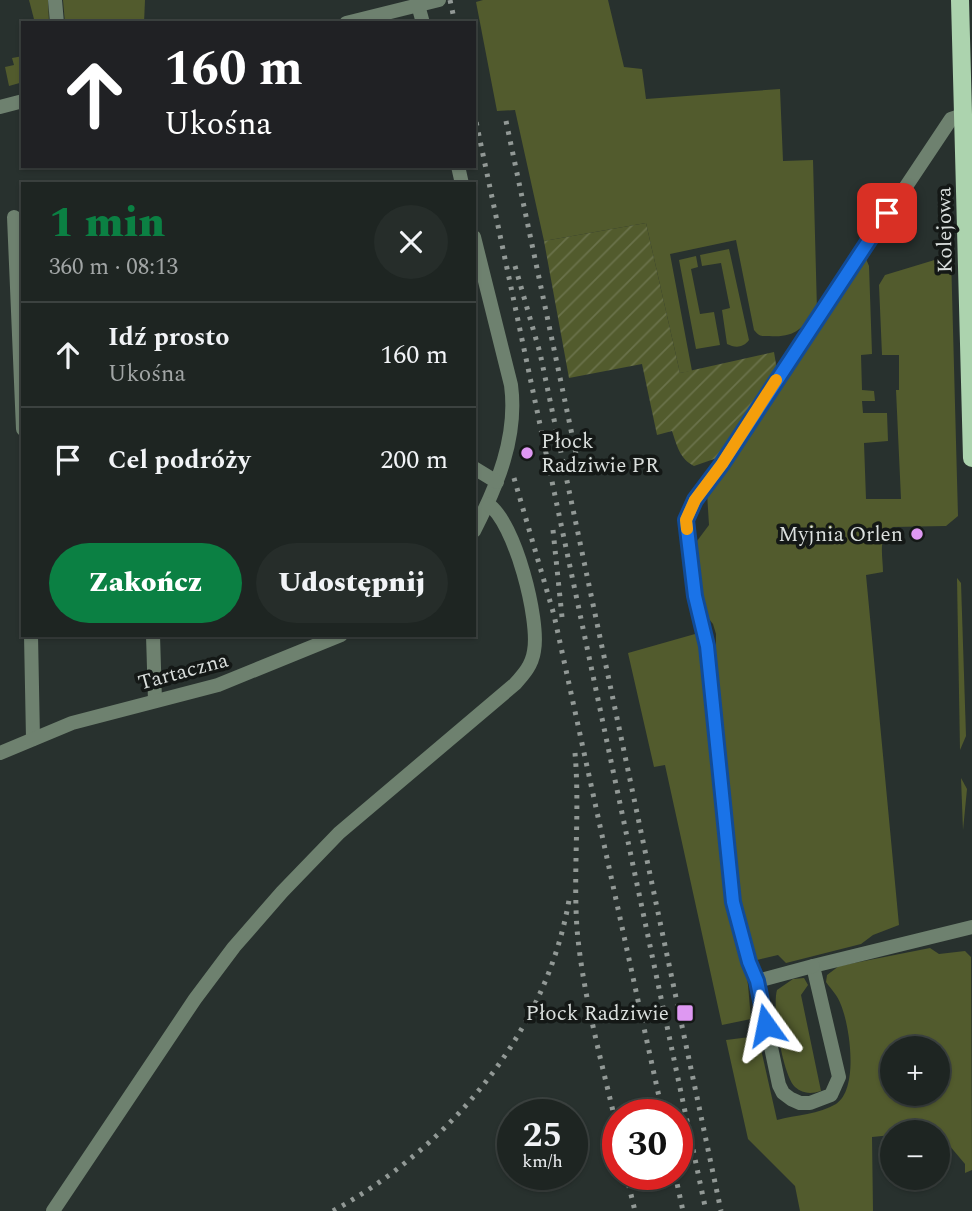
<!DOCTYPE html>
<html lang="pl">
<meta charset="utf-8">
<style>
body{margin:0;font-family:Spectral,serif;background:#262d2a;color:#f1f3f6;height:100vh;display:flex;flex-direction:column;font-size:26px;white-space:nowrap}
*{box-sizing:border-box;margin:0}
p{font-size:23px;color:#a1a5a5}
.icon{flex:none;width:38px;height:38px;fill:none;stroke:currentColor;stroke-width:2;stroke-linecap:round;stroke-linejoin:round}
.map{position:relative;flex:1;overflow:hidden}
.side{position:absolute;left:21px;top:182px;width:455px;height:455px;display:flex;flex-direction:column;background:#1e2522;border-radius:0px;box-shadow:0 2px 5px #0004,0 0 0 2px #3c4240}
.side>*{flex:none}
.top-card{position:absolute;left:21px;top:21px;width:455px;height:147px;border-radius:0px;box-shadow:0 2px 5px #0004,0 0 0 2px #3c4240;background:#202124;color:#fff;overflow:hidden}
.fabs{position:absolute;left:880px;top:1036px;display:grid;gap:14px}
.fabs a{display:grid;place-items:center;width:70px;height:70px;border-radius:50%;background:#1e2522;box-shadow:0 2px 5px #0004,0 0 0 2px #3c4240;font-size:35px}
.speed{position:absolute;left:497px;top:1099px;display:flex;gap:14px;font-size:35px;font-weight:700;text-align:center}
.speed>*{display:grid;place-content:center;width:91px;height:91px;border-radius:50%;background:#1e2522;box-shadow:0 2px 5px #0004,0 0 0 2px #3c4240;line-height:1}
.speed small{font-size:18px;font-weight:400}
.speed .limit{border:10px solid #d22;background:#fff;color:#111}
.pin{position:absolute;display:grid;place-items:center;width:60px;height:60px;color:#fff;margin:-30px;border-radius:14px;box-shadow:0 4px 10px #0006}
.me{position:absolute;width:77px;margin:-38px;rotate:348deg;stroke-linejoin:round;filter:drop-shadow(0 0 5px #0008)}
.turn{display:flex;align-items:center;gap:24px;height:147px;padding:0 28px;font-size:32px}
.turn .icon{width:91px;height:91px;stroke-width:2.5}
.turn b{display:block;font-size:49px;line-height:60px}
.round{display:grid;place-items:center;flex:none;width:74px;height:74px;border-radius:37px;background:#262d2a}
.overview{display:flex;align-items:center;justify-content:space-between;height:119px;padding:0 28px}
h1{font-size:42px;font-weight:800;line-height:52px;color:#0b8043}
.primary-button{display:flex;gap:14px;margin-top:auto;padding:14px 28px}
.primary-button a{flex:1;height:80px;border-radius:42px;background:#0b8043;color:#fff;font-size:28px;font-weight:800;line-height:80px;text-align:center}
.primary-button a+a{background:#262d2a;color:#f1f3f6}
ul{padding:0;list-style:none}
li{display:flex;align-items:center;gap:21px;height:105px;padding:0 28px;border-top:2px solid #3c4240}
li div{flex:1}
li b{display:block;font-size:26px}
li em{font-style:normal}
.map>svg:first-child{display:block}
.green{fill:#525b2d;fill-rule:evenodd}
.garden{fill:url(#garden-furrows)}
.lines{fill:none;stroke-linecap:round;stroke-linejoin:round}
.minor{stroke:#6e816f;stroke-width:14}
.primary{stroke:#acd3ae;stroke-width:18}
.rail{stroke:#929996;stroke-width:5;stroke-dasharray:3.5 7;stroke-linecap:butt}
.route-casing{stroke:#114b97;stroke-width:18}
.route{stroke:#1a73e8;stroke-width:12}
.slow{stroke:#f59e0b;stroke-width:12}
.poi-dot{fill:#de98f2;stroke:#141816;stroke-width:2.5}
.labels{text-anchor:middle;stroke-width:7;stroke-linejoin:round;paint-order:stroke}
.street-label{font-size:21px;fill:#dadfdd;stroke:#141816}
.poi-label{font-size:21px;fill:#dadfdd;stroke:#141816;text-anchor:end}
</style>
<div class="map">
<svg width="972" height="1211" viewBox="0 0 972 1211">
<defs>
<pattern id="garden-furrows" width="10" height="10" patternUnits="userSpaceOnUse" patternTransform="scale(1.75)"><rect width="10" height="10" fill="#525b2d"/><path d="M-1 1l2-2M0 10L10 0M9 11l2-2" fill="none" stroke="#6a724b"/></pattern>
</defs>
<rect width="100%" height="100%" fill="#28312e"/>
<!-- green -->
<g class="green">
<path d="M29,0H48L49,23H35Z"/>
<path d="M63,0H145L144,23H65Z"/>
<path d="M483,0H608L624,67L642,69L646,99L780,89L783,161L813,160L817,310C802,329 794,338 769,336C761,336 760,337 754,330L736,240L670,254L692,371L680,373L646,223L544,241L515,110L497,111L476,2Z"/>
<path d="M23,56V82L9,86L5,67L14,65L12,58Z"/>
<path d="M729,249L749,340C743,348 735,348 727,344L722,310L730,308L721,263L702,266L700,255Z"/>
<path d="M864,254L869,266L872,354L861,355L862,390L874,391L875,401H862L863,413H887L888,441L864,443L866,499H901L896,390H899V355H882L879,285L885,275L951,255L958,516L946,526L893,527C877,534 883,557 883,572L866,575L899,925L873,935L861,944L786,963L778,955L753,961L739,908L712,669L716,655V634L713,624L705,614L700,596L698,564L697,541L709,525L707,493Z"/>
<path d="M696,256L698,267L691,269L700,314L714,312L720,345L696,349L679,260Z"/>
<path d="M957,578L961,583L966,736L960,750Z"/>
<path d="M695,634L700,637L748,985L751,1019L722,1025L665,765L654,767L628,653Z"/>
<path d="M961,778L967,789L963,830Z"/>
<path d="M930,948L939,954L965,951L971,957L972,1170L965,1173V1164L938,1132H892V1135L872,1137L873,1211H800L795,1186L748,1139L726,1040L758,1036L777,1120C795,1115 820,1114 836,1104C859,1089 850,1027 841,1005C838,996 831,989 826,982L827,975L839,966ZM892,1048H938V1094H892Z"/>
<path d="M804,978L808,985L801,995L821,1091C811,1094 803,1094 795,1087C782,1074 772,1007 777,990L793,979Z"/>
</g>
<!-- garden -->
<path class="garden" d="M646,223L680,373L774,352L777,370L717,458L694,466C680,459 677,446 672,431L657,435L642,364L569,378L544,241Z"/>
<g class="lines">
<!-- minor -->
<g class="minor">
<path d="M55,0L57,23"/>
<path d="M418,5L423,23"/>
<path d="M346,23L439,0"/>
<path d="M0,107L23,101"/>
<path d="M963,115L951,119L721,464L694,500L686,520L695,596L707,646L733,902L749,962L757,981L779,1085L783,1093L791,1099L800,1103H810L831,1095L839,1077L813,966L972,927"/>
<path d="M458,166L462,184"/>
<path d="M14,217L23,429"/>
<path d="M474,237L511,385C518,437 497,486 474,531"/>
<path d="M474,468L497,482"/>
<path d="M31,635L33,739"/>
<path d="M153,635L155,701"/>
<path d="M0,753L72,723L218,685L341,635"/>
<path d="M757,981L813,966"/>
<path d="M53,1211L195,999L234,947L282,892L339,833L515,684C524,674 532,665 534,651C540,620 515,522 488,504"/>
</g>
<!-- primary -->
<path class="primary" d="M960,0L972,458"/>
<!-- rail -->
<g class="rail">
<path d="M450,0L455,23"/>
<path d="M474,112L706,1211"/>
<path d="M506,121L579,468"/>
<path d="M515,266L540,353L721,1211"/>
<path d="M514,478L554,615L663,1115"/>
<path d="M553,530L562,617"/>
<path d="M575,753C580,811 573,870 577,929C583,997 603,1066 618,1133"/>
<path d="M626,1174L635,1211"/>
<path d="M675,1174L683,1211"/>
<path d="M333,1211C451,1146 549,1030 570,894"/>
</g>
</g>
<g class="lines">
<!-- route casing -->
<g class="route-casing">
<path id="route" d="M766,1025L757,981L749,962L733,902L707,646L695,596L686,520L695,500L722,464L887,213"/>
</g>
<!-- route -->
<use href="#route" class="route"/>
<!-- slow -->
<path class="slow" d="M687,529L686,520L695,500L722,464L776,380"/>
</g>
<!-- markers -->
<g class="poi-dot">
<circle cx="527" cy="453" r="7"/>
<circle cx="917" cy="534" r="7"/>
<rect x="676" y="1004" width="18" height="18" rx="3.5"/>
</g>
<g class="labels">
<!-- street labels -->
<g class="street-label">
<text transform="translate(944 230) rotate(-91)" y="7">Kolejowa</text>
<text transform="translate(183 671) rotate(-15)" y="7">Tartaczna</text>
</g>
<!-- poi labels -->
<g class="poi-label">
<text x="541" y="448" text-anchor="start">Płock<tspan x="541" dy="24">Radziwie PR</tspan></text>
<text x="903" y="541">Myjnia Orlen</text>
<text x="669" y="1020">Płock Radziwie</text>
</g>
</g>
</svg>
<div class="fabs">
<a>+</a>
<a>−</a>
</div>
<div class="speed"><div>25<small>km/h</small></div><div class="limit">30</div></div>
<div class="pin" style="left:887px;top:213px;background:#d93025"><svg class="icon" aria-label="arrive" viewBox="0 0 24 24"><path d="M6 21V4h12l-3 4 3 4H6"/></svg></div>
<svg class="me" style="left:766px;top:1025px" viewBox="-20 -20 40 40"><path d="M0-17L14 15 0 8-14 15z" fill="#1a73e8" stroke="#fff" stroke-width="4"/></svg>
<div class="top-card">
<div class="turn"><svg class="icon" aria-label="ahead" viewBox="0 0 24 24"><path d="M12 20V5M6 11l6-6 6 6"/></svg><div><b>160 m</b>Ukośna</div></div>
</div>
<section class="side">
<div class="overview"><div><h1>1 min</h1><p>360 m · 08:13</p></div><a class="round"><svg class="icon" aria-label="close" viewBox="0 0 24 24"><path d="M6 6l12 12M18 6L6 18"/></svg></a></div>
<ul>
<li><svg class="icon" aria-label="ahead" viewBox="0 0 24 24"><path d="M12 20V5M6 11l6-6 6 6"/></svg><div><b>Idź prosto</b><p>Ukośna</p></div><em>160 m</em></li>
<li><svg class="icon" aria-label="arrive" viewBox="0 0 24 24"><path d="M6 21V4h12l-3 4 3 4H6"/></svg><div><b>Cel podróży</b></div><em>200 m</em></li>
</ul>
<div class="primary-button"><a>Zakończ</a><a>Udostępnij</a></div>
</section>
</div>
